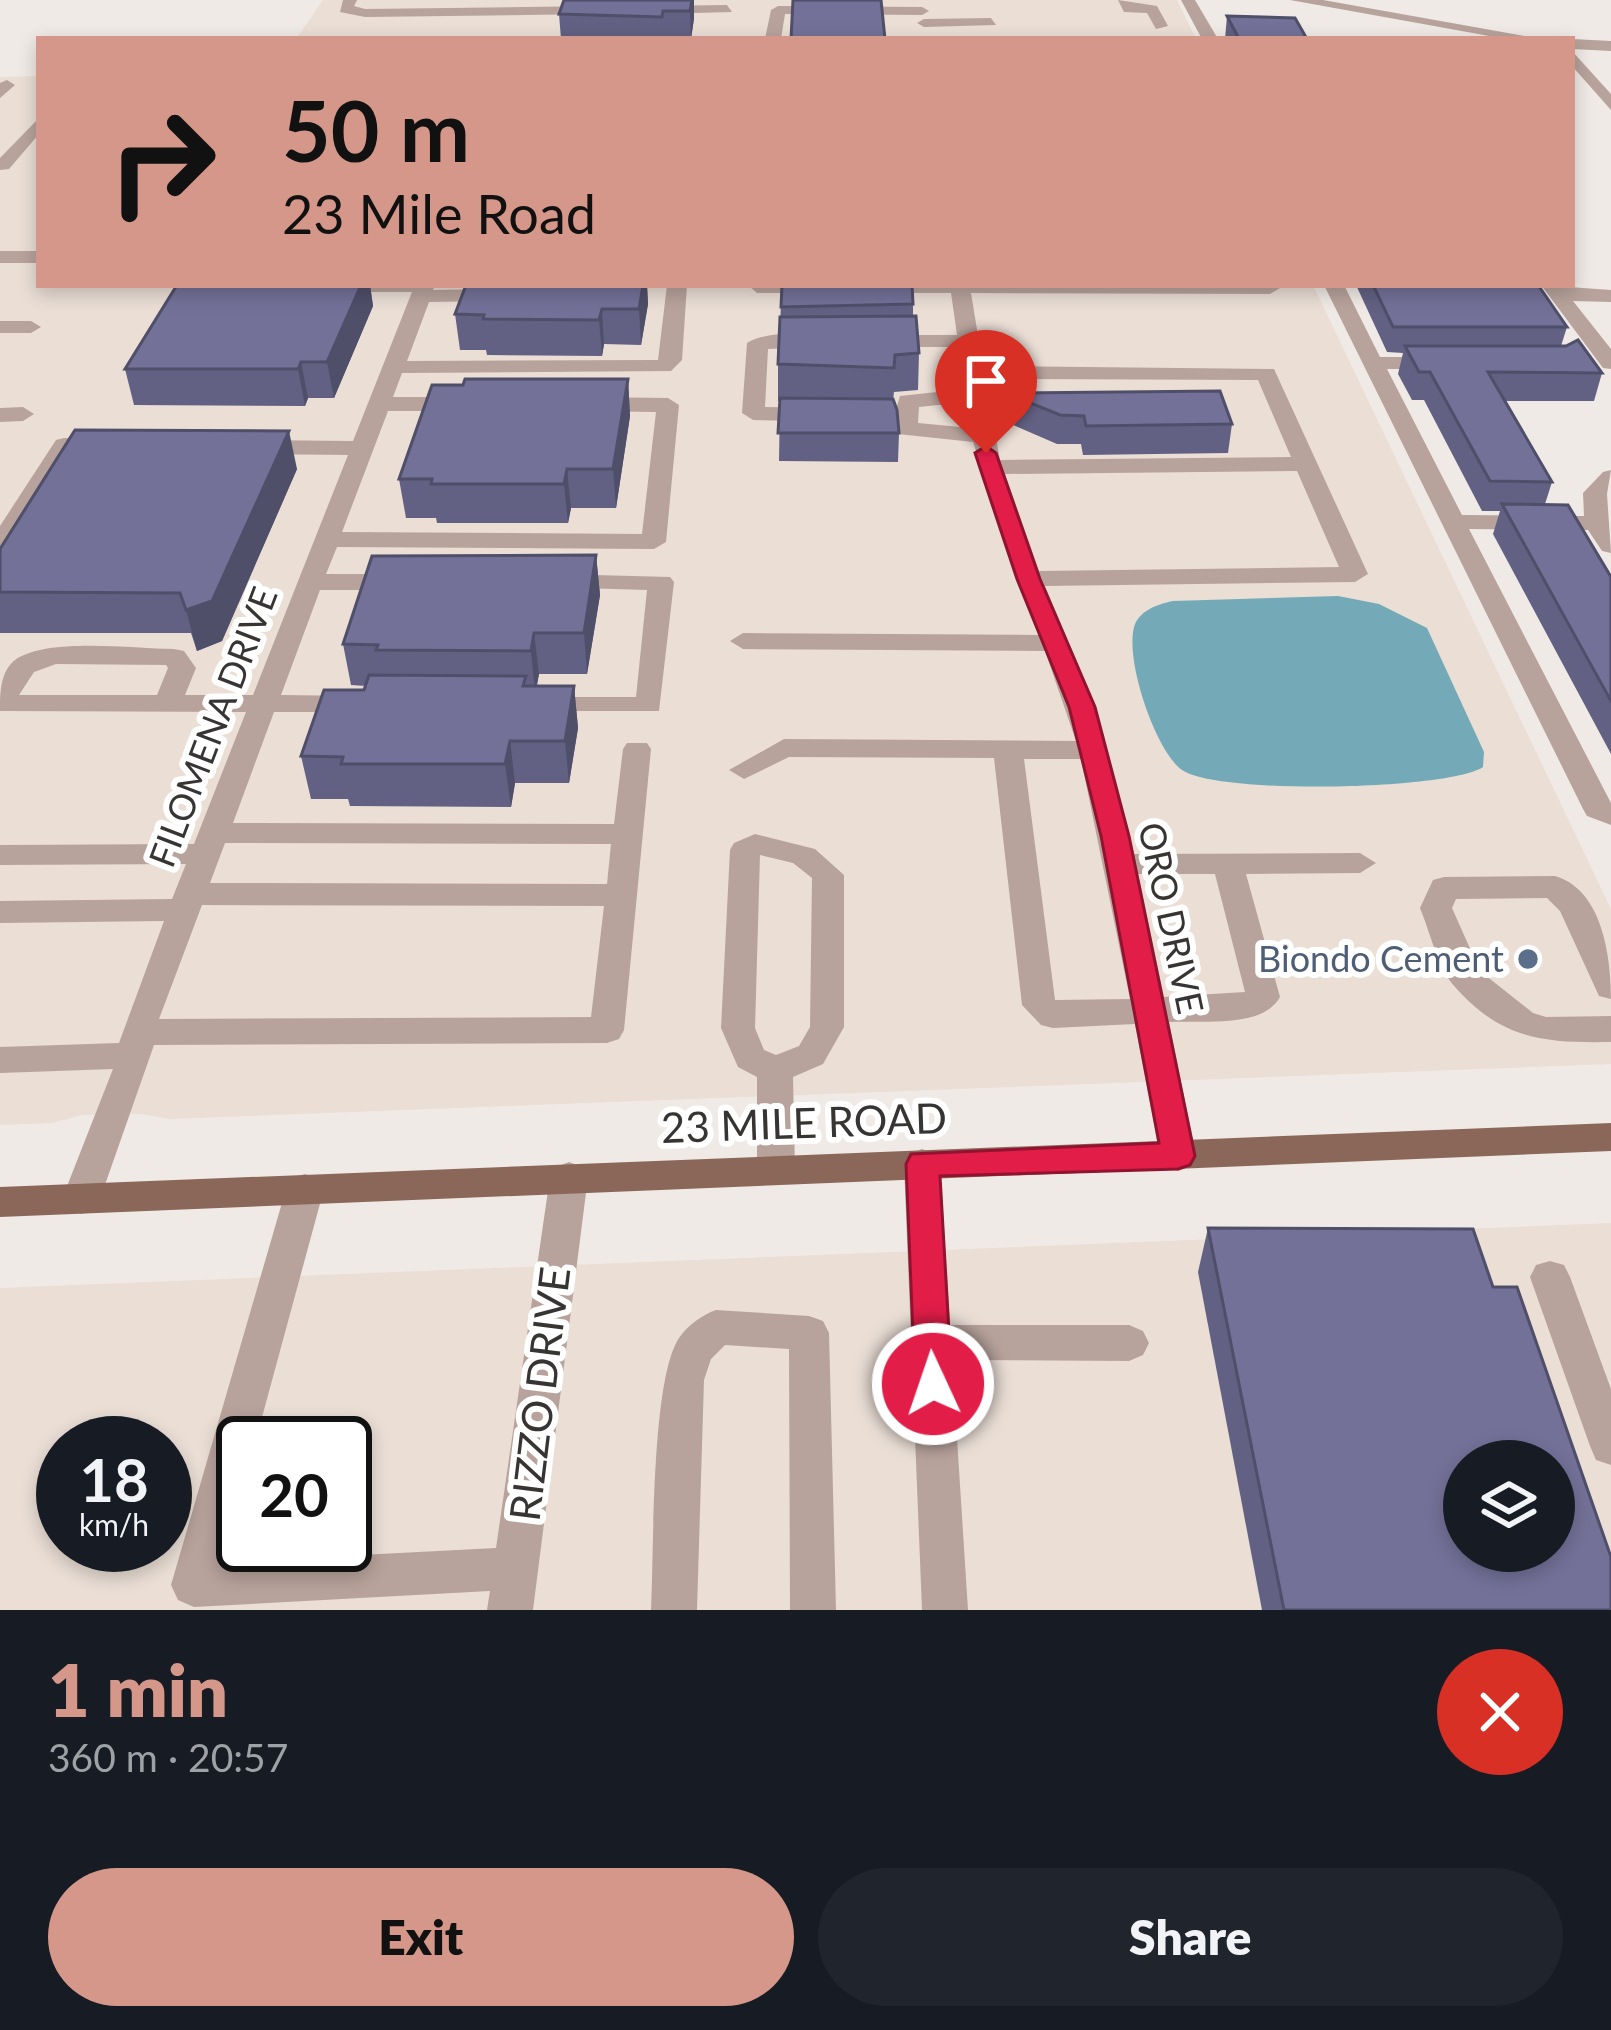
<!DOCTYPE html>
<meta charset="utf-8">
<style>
body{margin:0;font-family:Lato,sans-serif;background:#20242c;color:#f1f3f6;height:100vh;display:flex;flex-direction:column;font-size:45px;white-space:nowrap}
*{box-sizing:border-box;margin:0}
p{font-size:39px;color:#9ea1a6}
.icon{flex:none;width:66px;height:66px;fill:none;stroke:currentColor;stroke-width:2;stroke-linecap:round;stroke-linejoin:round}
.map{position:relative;height:1610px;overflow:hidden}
.panel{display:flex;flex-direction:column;background:#171b24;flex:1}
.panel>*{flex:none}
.guide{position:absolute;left:36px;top:36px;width:1539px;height:252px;border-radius:0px;box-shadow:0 6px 18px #0003;background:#d59789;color:#111;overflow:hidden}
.fabs{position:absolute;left:1443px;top:1440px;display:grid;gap:24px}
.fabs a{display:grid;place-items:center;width:132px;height:132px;border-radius:50%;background:#171b24;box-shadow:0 6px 18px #0003;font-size:60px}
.speed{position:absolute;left:36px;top:1416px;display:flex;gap:24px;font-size:60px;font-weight:700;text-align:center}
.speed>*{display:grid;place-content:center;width:156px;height:156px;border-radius:50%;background:#171b24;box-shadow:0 6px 18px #0003;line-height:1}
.speed small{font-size:30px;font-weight:400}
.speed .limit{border:6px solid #111;border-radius:18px;background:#fff;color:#111}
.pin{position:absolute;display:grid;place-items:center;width:102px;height:102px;color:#fff;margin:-123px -51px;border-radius:50% 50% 50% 0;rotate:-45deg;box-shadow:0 0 12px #0007}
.pin .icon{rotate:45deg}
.me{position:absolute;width:132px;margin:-66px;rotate:357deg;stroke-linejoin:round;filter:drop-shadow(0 0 9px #0008)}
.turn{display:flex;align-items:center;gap:42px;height:252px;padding:0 48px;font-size:54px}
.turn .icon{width:156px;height:156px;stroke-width:2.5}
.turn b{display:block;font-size:84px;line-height:102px}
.round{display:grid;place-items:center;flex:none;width:126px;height:126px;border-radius:63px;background:#20242c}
.overview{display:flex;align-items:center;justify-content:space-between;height:204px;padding:0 48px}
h1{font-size:72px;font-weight:800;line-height:90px;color:#d59789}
.button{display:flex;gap:24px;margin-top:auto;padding:24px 48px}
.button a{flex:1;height:138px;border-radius:72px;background:#d59789;color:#111;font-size:48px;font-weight:800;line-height:138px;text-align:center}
.button a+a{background:#20242c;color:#f1f3f6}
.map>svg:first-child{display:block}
.built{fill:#eaded5;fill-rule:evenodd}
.water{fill:#74aab8}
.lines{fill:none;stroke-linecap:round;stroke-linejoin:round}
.minor{fill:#b8a39c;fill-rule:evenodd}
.major{fill:#8b675a;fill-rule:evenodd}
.wall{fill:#636183}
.shaded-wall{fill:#504f6a}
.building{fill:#737198;stroke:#504f6a;stroke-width:3;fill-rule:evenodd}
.route{fill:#e11d48;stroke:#92132f;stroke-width:3}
.service-dot{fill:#5c6f8a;stroke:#fff;stroke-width:4.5}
.labels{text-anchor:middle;stroke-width:12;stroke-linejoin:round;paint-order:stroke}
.street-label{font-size:36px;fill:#373533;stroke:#fff}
.service-label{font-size:36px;fill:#4e5e75;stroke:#fff;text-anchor:end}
.near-street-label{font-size:42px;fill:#373533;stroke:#fff}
</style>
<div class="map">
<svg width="1611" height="1610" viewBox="0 0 1611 1610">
<rect width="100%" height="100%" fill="#f0eae6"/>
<!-- built -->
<g class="built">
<path d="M323,0H1177L1196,39H296Z"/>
<path d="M39,76V285H1313L1611,909V1064L170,1119L141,1114L82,1115L52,1123L0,1125V77Z"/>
<path d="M1611,1223V1610H0V1288ZM63,1443H165V1545H63ZM243,1443H345V1545H243ZM1464,1461H1554V1551H1464Z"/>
</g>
<!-- water -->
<path class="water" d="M1338,596L1379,604L1427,628L1484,752L1483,767C1448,790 1218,795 1182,770C1155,751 1123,656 1135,624C1142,609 1159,604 1173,601Z"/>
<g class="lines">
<!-- minor -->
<g class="minor">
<path d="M343,0H357L354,6L365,9L598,6L605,10L598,14L365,17L340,12Z"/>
<path d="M1118,0L1157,6L1168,26L1156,29L1147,13L1124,12Z"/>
<path d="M1181,0H1195L1218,39H1202Z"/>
<path d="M1290,0H1323L1541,39H1506Z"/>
<path d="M727,5L732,12L658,14L651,10L658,6Z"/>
<path d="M778,6L922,7L929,11L922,15L785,14L781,39H765L771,10Z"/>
<path d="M991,18L996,25L924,27L917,23L924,19Z"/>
<path d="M1572,39L1611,41V51L1572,49Z"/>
<path d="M1572,51L1611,94V110L1572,66Z"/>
<path d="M7,80L15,85L0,98V83Z"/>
<path d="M39,118V134L9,169L0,170V158Z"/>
<rect x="0" y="251" width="39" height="12"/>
<path d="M321,285H435L433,290L499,289L509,295L499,301L429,302L407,361L658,360L667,285H687L682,360L671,371L402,373L393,397H463L474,404L463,411H388L342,532L642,534L656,412L589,411L578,404L589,397L668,398L679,405L666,542L654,549L337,547L326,574H401L414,582L401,590H320L281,695L360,696L374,704L360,712H274L233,823L614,824L623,749L627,743H647L651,749L624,1030L619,1039L607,1043L154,1045L100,1199L94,1210L81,1214L68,1210L62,1199L113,1069L0,1073V1047L119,1043L164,921L0,923V901L172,899L186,864L0,865V845L194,844L246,712L0,711C0,693 0,672 15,660C48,637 134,649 174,649L184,651L196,668L185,695H253L348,455L252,454L240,447L252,440L353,441L412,292H330ZM56,664L166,665L168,668L157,695H19L34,672ZM225,843L611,844L607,884L210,883ZM202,905L604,906L591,1017L159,1019Z"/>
<path d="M748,285H829L830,287L820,293H757Z"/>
<path d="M865,285L1280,288L1270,294L971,293L983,366L1274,369L1368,574L1355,582L1045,586L1096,707L1134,854L1360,853L1376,863L1360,873L1246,874L1280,997C1262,1029 1201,1020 1169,1022L1196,1156L1191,1166L1178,1171L1165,1166L1160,1156L1135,1024L1053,1028L1041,1025L1022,1005L994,758L789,757L744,779L729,770L784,739L1076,741L1045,651L743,649L730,641L743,633L1039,635L973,442L898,434L895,423L753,420L742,413L747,343C763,332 811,330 827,341L817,347L768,349L765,407L896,409L900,396L965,389L959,347H877L867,341L877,335H957L951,293H874ZM985,379L1258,380L1291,457L1000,460ZM967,402L971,428L918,423L919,407ZM1297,471L1339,567L1039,571L1005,474ZM1024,759H1081L1130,999L1055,1000ZM1138,874H1215L1245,992L1164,997Z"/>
<path d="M1324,285H1344L1380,357H1442L1453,363L1442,369H1387L1462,515L1584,516L1583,493L1603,472L1611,470L1607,494L1611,553L1602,551L1588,530L1469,529L1611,803V825L1587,816L1583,809Z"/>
<path d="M1541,285L1611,290V302L1573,301L1611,349V369L1603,368Z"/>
<path d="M0,321H31L41,327L31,333H0Z"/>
<path d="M0,408L23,407L34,414L23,421L0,422Z"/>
<path d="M64,438L102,439L114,446L102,453L71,452L9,550L0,552V526L56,440Z"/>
<path d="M557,574L670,577L674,582L659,711H530L526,705L530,699L540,697H636L647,590L548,587L544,582Z"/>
<path d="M755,834L815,849L844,875V1027L823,1064L793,1077L795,1170L789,1180L776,1185L763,1180L757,1170V1077L738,1067L721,1028L730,850L734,843ZM760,855L793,863L812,878L810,1027L799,1046L776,1055L764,1050L755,1028Z"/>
<path d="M1555,876C1603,890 1611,958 1611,999L1599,996L1560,911L1547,898L1456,899L1452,908L1480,971L1533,1013L1546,1017L1611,1016V1042C1545,1043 1502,1040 1455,987C1438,968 1430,932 1420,908L1433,880L1444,877Z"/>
<path d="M922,1149L935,1154L940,1164L950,1325H1129L1143,1331L1149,1343L1143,1355L1129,1361L952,1360L968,1610H922L904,1164L909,1154Z"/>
<path d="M569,1162L582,1167L588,1177L533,1610H487L490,1591L194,1607L178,1600L171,1585L286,1189L292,1178L305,1174L318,1178L324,1189L255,1443H243V1487L223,1562L496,1548L550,1177L556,1167Z"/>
<path d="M1550,1261L1564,1265L1570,1277L1611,1389V1465L1596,1460L1590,1446L1530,1277L1536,1265Z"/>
<path d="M716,1310L809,1316L823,1321L829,1333L836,1610H790L789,1349L725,1345L711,1359L704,1380L697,1610H651C654,1552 651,1380 679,1338C688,1325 702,1315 716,1310Z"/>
</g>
<!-- major -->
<path class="major" d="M1611,1123V1151L0,1217V1187Z"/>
</g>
<!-- wall -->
<g class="wall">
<path d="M564,0H694V18L691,39H561L559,14Z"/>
<path d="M1227,16L1307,39H1225Z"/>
<path d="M177,285H370L373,306L334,398H308L305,406L134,405L125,369Z"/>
<path d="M466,285H647L648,304L641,345L604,344L602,356L487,355L486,350H460L455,314Z"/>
<path d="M782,285L913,304V316L919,353L918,390L894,392L893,400L899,433L898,462L779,461L780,401H778V364Z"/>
<path d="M1356,285H1538L1567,327L1561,346L1602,373L1594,401H1505L1552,482L1545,504L1611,577V754L1493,534L1500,511H1482L1424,400H1412L1398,374L1403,353L1387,352Z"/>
<path d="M628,379L630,416L616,508H571L568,523H437L436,518H406L399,479Z"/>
<path d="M1006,393L1232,424L1228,453L1083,455L1081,444H1057L1004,421Z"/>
<path d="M297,469L222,641L197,651L191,633H0V549Z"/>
<path d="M596,555L600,595L587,674H539L537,686H574L578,728L569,783H515L511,807L350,806L348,799H311L301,756L364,690L366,686L351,685L343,644Z"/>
<path d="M1208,1228L1493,1287L1611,1610H1262L1198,1272Z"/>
</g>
<!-- shaded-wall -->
<g class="shaded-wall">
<path d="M692,0H694V18L691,39L690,11Z"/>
<path d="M361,285H370L373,306L334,398L327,362Z"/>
<path d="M643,285H647L648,304L641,345L639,309Z"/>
<path d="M602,309L604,344L602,356L599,320Z"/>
<path d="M301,362L308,398L305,406L298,369Z"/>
<path d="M628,379L630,416L616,508L613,469Z"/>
<path d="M289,431L297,469L222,641L197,651L186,610Z"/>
<path d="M567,469L571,508L568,523L564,484Z"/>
<path d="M596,555L600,595L587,674L584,633Z"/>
<path d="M534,633L539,674L535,692L531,651Z"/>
<path d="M574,686L578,728L569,783L565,741Z"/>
<path d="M510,741L515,783L511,807L505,764Z"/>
</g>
<!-- building -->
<g class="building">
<path d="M564,0H692L690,11H663L662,17L559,14Z"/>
<path d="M793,0H881L885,39H791Z"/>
<path d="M1227,16L1295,18L1307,39H1239Z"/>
<path d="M177,285H361L327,362H301L298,369H125Z"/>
<path d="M466,285H643L639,309H602L599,320L483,319L484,315L455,314Z"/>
<path d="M782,285H912L913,304L781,307Z"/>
<path d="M1373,285H1538L1567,327H1393Z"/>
<path d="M916,316L919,353L895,355L894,368L778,364L780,317Z"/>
<path d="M1578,340L1602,373L1488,372L1552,482L1490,481L1430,372H1419L1405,346H1566Z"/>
<path d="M465,379H628L613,469H567L564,484H431L432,479H399L432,385H463Z"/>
<path d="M1220,391L1232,424L1086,426L1084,416L1060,415L1006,393Z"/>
<path d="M780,398L893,399L897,410L899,433H778Z"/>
<path d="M75,430L289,431L212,601L186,610L180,593L0,592V549Z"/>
<path d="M1502,504L1568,505L1611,577V701Z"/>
<path d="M596,555L584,633H534L531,651L376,650L378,645L343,644L372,556Z"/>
<path d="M369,675L526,676L523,686H574L565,741H510L505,764H341L343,757L301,756L324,690H364Z"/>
<path d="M1208,1228L1473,1229L1493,1287H1517L1611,1557V1610H1284ZM1464,1461H1554V1551H1464Z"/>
</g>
<!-- route -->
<path class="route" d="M986,446L996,453L1040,579L1095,707L1129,836L1195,1156L1190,1165L1178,1169L940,1176L952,1384L947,1396L933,1401L920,1396L915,1384L906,1164L911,1154L1159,1143L1101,836L1069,707L1017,579L975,453Z"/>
<!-- markers -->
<circle class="service-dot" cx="1528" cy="959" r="12"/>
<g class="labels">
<!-- street labels -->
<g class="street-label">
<text transform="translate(213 727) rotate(-69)" y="13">FILOMENA DRIVE</text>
<text transform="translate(1171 918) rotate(78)" y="13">ORO DRIVE</text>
</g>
<!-- service labels -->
<g class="service-label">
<text x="1504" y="972">Biondo Cement</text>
</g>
<!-- near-street labels -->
<g class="near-street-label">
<text transform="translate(804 1123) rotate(-2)" y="15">23 MILE ROAD</text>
<text transform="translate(540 1394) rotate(-83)" y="15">RIZZO DRIVE</text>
</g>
</g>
</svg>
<div class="fabs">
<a><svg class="icon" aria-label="layers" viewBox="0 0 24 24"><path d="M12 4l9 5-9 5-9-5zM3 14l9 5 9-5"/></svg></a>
</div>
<div class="speed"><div>18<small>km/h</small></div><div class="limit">20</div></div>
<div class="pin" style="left:986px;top:453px;background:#d93025"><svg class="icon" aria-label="arrive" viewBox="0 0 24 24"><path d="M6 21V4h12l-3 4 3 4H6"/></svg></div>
<svg class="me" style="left:933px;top:1384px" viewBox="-20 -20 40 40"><circle r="17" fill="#e11d48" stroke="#fff" stroke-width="3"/><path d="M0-11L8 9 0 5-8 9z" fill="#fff"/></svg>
<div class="guide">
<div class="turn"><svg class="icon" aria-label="right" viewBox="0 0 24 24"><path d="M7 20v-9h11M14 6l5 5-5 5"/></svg><div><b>50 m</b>23 Mile Road</div></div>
</div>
</div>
<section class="panel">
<div class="overview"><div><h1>1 min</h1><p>360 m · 20:57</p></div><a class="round" style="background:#d93025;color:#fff"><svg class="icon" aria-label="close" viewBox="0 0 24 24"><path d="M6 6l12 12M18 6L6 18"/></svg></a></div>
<div class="button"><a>Exit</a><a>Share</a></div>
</section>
